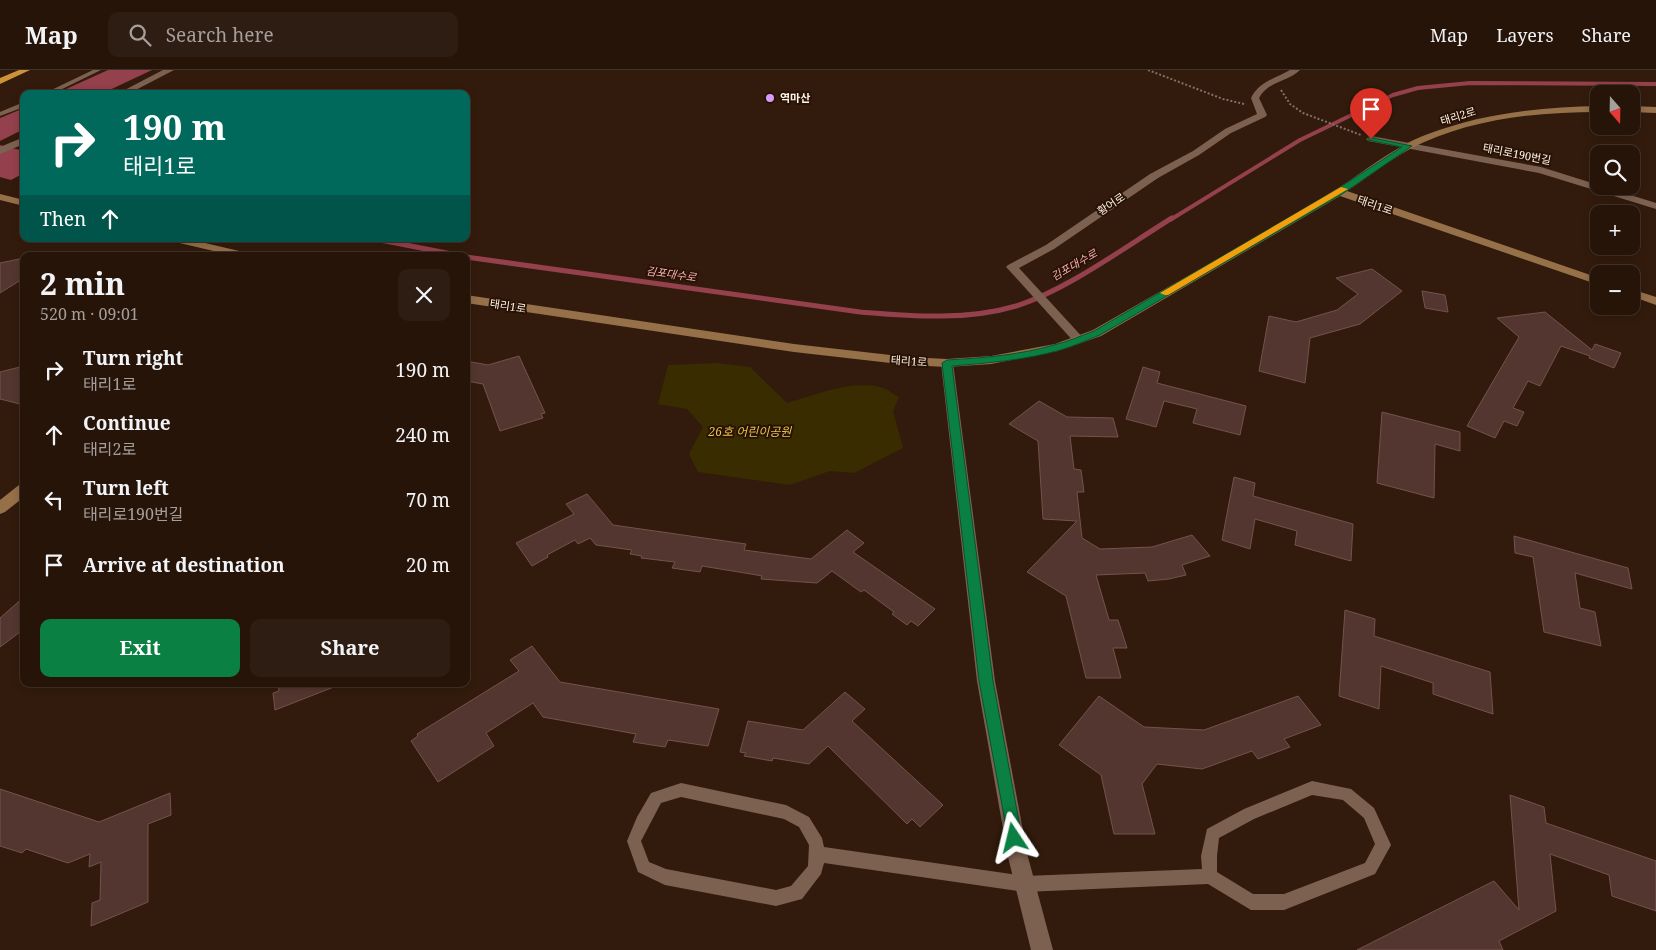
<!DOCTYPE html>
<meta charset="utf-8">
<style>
body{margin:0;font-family:"Noto Serif","Noto Sans KR",serif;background:#2e1d12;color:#f1f3f6;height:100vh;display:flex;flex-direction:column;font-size:19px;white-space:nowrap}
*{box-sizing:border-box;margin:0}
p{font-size:16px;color:#a49e9c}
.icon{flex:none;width:28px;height:28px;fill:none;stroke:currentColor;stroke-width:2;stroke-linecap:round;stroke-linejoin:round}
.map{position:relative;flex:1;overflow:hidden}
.sheet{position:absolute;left:20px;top:182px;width:450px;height:435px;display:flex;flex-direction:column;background:#261409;border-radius:10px;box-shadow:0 2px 8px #0003,0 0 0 1px #42332a}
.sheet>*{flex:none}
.guide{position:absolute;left:20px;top:20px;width:450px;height:152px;border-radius:10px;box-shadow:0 2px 8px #0003,0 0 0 1px #42332a;background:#00695c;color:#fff;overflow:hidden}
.needle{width:32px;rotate:160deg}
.controls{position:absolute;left:1590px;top:15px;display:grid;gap:10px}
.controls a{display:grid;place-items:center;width:50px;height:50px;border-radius:10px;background:#261409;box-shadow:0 2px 8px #0003,0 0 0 1px #42332a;font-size:25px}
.pin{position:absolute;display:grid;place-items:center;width:42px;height:42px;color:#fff;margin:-51px -21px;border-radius:50% 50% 50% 0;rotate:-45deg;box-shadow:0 0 5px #0007}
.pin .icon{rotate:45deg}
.me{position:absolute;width:55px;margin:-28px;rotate:350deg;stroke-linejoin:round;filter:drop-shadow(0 0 4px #0008)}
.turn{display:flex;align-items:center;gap:18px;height:105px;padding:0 20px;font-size:22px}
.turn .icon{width:65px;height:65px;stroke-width:2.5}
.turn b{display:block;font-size:35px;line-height:42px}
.then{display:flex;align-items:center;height:48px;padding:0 20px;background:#0003;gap:10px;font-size:19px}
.round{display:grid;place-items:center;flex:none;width:52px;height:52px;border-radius:10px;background:#2e1d12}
.summary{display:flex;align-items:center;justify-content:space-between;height:85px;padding:0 20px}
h1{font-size:30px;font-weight:700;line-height:38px}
.button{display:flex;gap:10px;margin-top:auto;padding:10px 20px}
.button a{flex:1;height:58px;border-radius:10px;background:#0b8043;color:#fff;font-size:20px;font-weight:700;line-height:58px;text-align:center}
.button a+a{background:#2e1d12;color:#f1f3f6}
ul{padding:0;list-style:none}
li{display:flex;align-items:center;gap:15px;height:65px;padding:0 20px}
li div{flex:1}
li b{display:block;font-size:19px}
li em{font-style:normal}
header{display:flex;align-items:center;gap:30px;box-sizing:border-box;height:70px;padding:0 25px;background:#261409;border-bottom:1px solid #42332a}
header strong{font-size:24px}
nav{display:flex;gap:28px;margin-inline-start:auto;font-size:18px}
.search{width:350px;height:45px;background:#2e1d12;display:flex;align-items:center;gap:12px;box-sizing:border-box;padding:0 18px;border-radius:10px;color:#a49e9c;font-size:19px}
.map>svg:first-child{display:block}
.green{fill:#382c00}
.water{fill:#94404d}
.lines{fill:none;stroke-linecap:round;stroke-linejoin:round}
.stream-far1{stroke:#94404d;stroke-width:4}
.stream{stroke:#94404d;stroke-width:5}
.building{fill:#543630;stroke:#73534c}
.path{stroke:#837064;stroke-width:2;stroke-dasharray:2 2;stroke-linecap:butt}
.lane{fill:#7d6150;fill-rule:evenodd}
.street{fill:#7d6150;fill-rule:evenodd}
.secondary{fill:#957049;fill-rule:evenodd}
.highway{fill:#ce9238;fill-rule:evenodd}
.route{fill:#0b8043;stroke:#07532c}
.slow{fill:#f59e0b}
.poi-dot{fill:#d79bf9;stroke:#281204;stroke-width:2}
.labels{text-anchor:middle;stroke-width:4;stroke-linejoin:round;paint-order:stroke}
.far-poi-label{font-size:11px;font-weight:bold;fill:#fef1e9;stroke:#281204;text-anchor:start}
.far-street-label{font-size:11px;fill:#fef1e9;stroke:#281204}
.far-water-label{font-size:11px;font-style:italic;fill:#f8afb5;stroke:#281204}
.park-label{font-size:12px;font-style:italic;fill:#e6c54b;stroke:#281204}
</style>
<header>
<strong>Map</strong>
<div class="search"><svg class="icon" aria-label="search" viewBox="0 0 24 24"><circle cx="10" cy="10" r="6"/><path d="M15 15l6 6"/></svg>Search here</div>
<nav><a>Map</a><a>Layers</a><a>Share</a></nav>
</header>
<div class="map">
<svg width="1656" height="880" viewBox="0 0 1656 880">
<rect width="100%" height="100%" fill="#321b0c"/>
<!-- green -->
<path class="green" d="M716,293L750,297L787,333C815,325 858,307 886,319C890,321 894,325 899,327L893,341L903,378L854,403L830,401L790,415L698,402L689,384L703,357L687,339L658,334L668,295Z"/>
<!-- water -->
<g class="water">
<path d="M108,0H152L101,24H55Z"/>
<path d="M24,38V59L0,71V48Z"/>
<path d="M0,75L24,81V103L11,110L0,107Z"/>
</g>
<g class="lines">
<!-- stream-far1 -->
<path class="stream-far1" d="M1170,150L1300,70L1393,25L1418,18L1470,13L1656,14"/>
<!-- stream -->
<g class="stream">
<path d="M375,169L462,186"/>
<path d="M466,187L860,242C911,246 966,251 1016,236C1067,220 1125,177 1172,148"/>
</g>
</g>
<!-- building -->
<g class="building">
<path d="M24,188V208L0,223V193Z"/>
<path d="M1372,199L1402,221L1360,254L1310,268L1305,313L1259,301L1269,246L1296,252L1337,240L1358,224L1336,208Z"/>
<path d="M1422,221L1445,225L1448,242L1425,238Z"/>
<path d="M1545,242L1592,280L1595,274L1621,283L1614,298L1589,288L1590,286L1561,276L1540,316L1528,311L1513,338L1524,342L1517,356L1504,351L1495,368L1467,356L1519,267L1497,248Z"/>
<path d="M519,286L545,343L541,344L543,348L500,361L483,314L466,311V291L488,295Z"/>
<path d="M24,296V335L0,329V302Z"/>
<path d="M1143,297L1160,302L1157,313L1246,336L1240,365L1193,353L1197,339L1164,331L1156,357L1126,349Z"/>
<path d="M1039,331L1067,347L1113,348L1118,367L1070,366L1074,399L1081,400L1084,422H1077L1082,468L1100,479L1152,477L1192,465L1210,486L1182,495L1186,505L1169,509L1148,511L1145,503L1096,505L1109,550H1118L1127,578H1113L1121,608H1086L1066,526L1027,502L1077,451L1043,449L1038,371L1009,354Z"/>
<path d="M1382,342L1460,362V381L1435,374L1434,428L1377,413Z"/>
<path d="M1234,407L1255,413L1253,426L1353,454L1351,491L1295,475L1297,461L1255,449L1250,479L1222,470Z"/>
<path d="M587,424L613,455L746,474L744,480L811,489L847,460L864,473L853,482L935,539L918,556L911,551L907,555L892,544L894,542L864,520L861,522L832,501L817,513L761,509L762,506L757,505L702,496L700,502L672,498L675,492L641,488L642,486L630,484L632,480L596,475L590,468L578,474L575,470L547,485L548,487L532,496L516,473L574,444L566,434Z"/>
<path d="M1514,466L1628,498L1632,519L1575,503L1580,538L1595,542L1601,576L1544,562L1533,487L1515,483Z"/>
<path d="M24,527V559L0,577V548Z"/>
<path d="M1345,540L1375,549L1374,566L1490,602L1493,644L1433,624V613L1381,596L1379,639L1339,626Z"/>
<path d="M532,576L560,612L719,639L708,676L668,670L665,677L633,672L636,664L543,647L533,633L486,663L494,676L438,712L411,671L418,666L417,664L519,601L510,590Z"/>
<path d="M278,614H338L339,615L275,640L273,623L279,621Z"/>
<path d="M845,622L865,639L852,651L943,735L920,757L912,749L907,754L828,676L809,694L773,688L772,691L744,686L746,683L740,682L748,651L803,660Z"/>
<path d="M1099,626L1144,657L1204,660L1298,626L1321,655L1284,669L1290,677L1258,689L1252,681L1202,699L1157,694L1142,714L1155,764H1114L1101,705L1059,675Z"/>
<path d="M0,719L99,752L170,723L171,745L148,754V832L91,856L92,833L100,830L101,792L89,797L90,784L68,793L26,779L22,783L0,776Z"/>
<path d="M1510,725L1544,737L1546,753L1656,791V841L1612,826L1609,805L1550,784L1556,841L1499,871L1503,880H1357L1494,811L1519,840Z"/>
</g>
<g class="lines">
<!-- path -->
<g class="path">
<path d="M1148,0L1223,29L1244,34"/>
<path d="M1281,20L1290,34L1303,43L1361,65"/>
</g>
<!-- lane -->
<g class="lane">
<path d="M93,0H101L52,24H43Z"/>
<path d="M24,32V37L0,46V42Z"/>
<path d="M1312,711L1351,719L1374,738L1391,775L1375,804L1284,840H1251L1208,814L1025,822L824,793L821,804L802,829L776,836L665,815L638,802L627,771L637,747L651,723L681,713L786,735L809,747L822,768L824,777L1025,806L1202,799L1201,786L1207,759L1244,739ZM1312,725L1343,730L1364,748L1375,774L1365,793L1284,824H1253L1217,802V786L1219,768L1254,749ZM681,727L784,749L799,757L809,775L808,796L791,816L776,820L666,799L649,792L641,771L661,733Z"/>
</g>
<!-- street -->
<g class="street">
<path d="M163,0H174L128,24H117Z"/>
<path d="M1290,0H1300C1288,12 1268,11 1259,28L1267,45L1265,47L1231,63L1199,85L1158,108L1054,179L1019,198L1085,270L1079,274L1075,273L1008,199L1006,197L1008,195L1046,175L1150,104L1193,81L1225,59L1257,44L1251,28C1259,11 1275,9 1290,0Z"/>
<path d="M1371,66L1541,97L1656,133V139L1539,103L1368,71L1366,69Z"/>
<path d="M24,67V74L0,84V77Z"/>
<path d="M947,289L953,293L995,611L1028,787L1053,880H1031L1008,787L977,611L941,293Z"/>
</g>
<!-- secondary -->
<g class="secondary">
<path d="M1599,36V42C1535,42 1468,49 1410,79C1388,91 1368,107 1347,121L1599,208V215L1340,126L1101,266L1058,281L991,294L947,297L908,295L794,282L466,233V225L794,274L908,287L947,289L991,286L1055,274L1093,260C1173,214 1255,169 1335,120C1366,101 1393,77 1428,64C1483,43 1541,37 1599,36Z"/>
<path d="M1631,36L1656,37V43L1631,42Z"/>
<path d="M0,124L24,130V136L0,130Z"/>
<path d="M170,169H188L252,184L254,186H235L171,171Z"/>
<path d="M1631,219L1656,227V235L1631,226Z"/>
<path d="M24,414V427L5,442L0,444V430L19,415Z"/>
</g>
<!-- highway -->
<path class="highway" d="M19,0H30L0,14V8Z"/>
</g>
<!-- route -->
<path class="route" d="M1368,67L1412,76L1342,124L1100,265C1087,270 1074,276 1060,280C1025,290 988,293 952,296L993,611L1022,768L1020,773L1014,775L1009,773L979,611L942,293L947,290C983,288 1019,285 1054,275C1067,272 1080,266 1094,261L1336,120L1402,77L1368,70Z"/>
<!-- slow -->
<path class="slow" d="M1341,117L1348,119L1168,225H1165L1160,223Z"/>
<!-- markers -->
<circle class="poi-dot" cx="770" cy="28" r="5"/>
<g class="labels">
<!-- far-poi labels -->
<g class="far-poi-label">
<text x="780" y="32">역마산</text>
</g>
<!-- far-street labels -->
<g class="far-street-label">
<text transform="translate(1458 46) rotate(-17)" y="4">태리2로</text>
<text transform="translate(1517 84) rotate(11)" y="4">태리로190번길</text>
<text transform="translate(1111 134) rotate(-34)" y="4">황어로</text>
<text transform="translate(1375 135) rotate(19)" y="4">태리1로</text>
<text transform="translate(508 236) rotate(9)" y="4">태리1로</text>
<text transform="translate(909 291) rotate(4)" y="4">태리1로</text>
</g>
<!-- far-water labels -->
<g class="far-water-label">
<text transform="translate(1074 195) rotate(-30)" y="4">김포대수로</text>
<text transform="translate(671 204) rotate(8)" y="4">김포대수로</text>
</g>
<!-- park labels -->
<g class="park-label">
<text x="750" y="366">26호 어린이공원</text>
</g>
</g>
</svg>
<div class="controls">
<a><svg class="needle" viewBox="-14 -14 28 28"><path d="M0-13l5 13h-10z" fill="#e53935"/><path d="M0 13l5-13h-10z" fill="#a49e9c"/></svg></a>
<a><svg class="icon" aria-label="search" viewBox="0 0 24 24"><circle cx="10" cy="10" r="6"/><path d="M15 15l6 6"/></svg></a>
<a>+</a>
<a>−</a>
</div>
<div class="pin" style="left:1371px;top:69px;background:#d93025"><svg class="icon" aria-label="arrive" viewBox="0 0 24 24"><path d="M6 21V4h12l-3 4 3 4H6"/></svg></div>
<svg class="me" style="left:1014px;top:768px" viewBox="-20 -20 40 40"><path d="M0-17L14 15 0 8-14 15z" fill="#0b8043" stroke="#fff" stroke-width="4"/></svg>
<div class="guide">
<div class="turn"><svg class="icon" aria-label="right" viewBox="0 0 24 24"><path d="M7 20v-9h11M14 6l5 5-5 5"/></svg><div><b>190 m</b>태리1로</div></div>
<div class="then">Then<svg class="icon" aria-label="ahead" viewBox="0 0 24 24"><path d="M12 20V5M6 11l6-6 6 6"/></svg></div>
</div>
<section class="sheet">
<div class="summary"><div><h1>2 min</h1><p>520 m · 09:01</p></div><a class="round"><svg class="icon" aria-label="close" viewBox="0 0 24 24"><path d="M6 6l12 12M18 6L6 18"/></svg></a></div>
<ul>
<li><svg class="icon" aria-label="right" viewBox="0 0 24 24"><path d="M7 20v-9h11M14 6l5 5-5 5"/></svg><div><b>Turn right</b><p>태리1로</p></div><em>190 m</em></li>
<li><svg class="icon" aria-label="ahead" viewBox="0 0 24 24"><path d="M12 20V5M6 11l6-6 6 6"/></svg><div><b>Continue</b><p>태리2로</p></div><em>240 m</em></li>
<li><svg class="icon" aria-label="left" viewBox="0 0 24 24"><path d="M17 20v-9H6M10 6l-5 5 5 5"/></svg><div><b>Turn left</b><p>태리로190번길</p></div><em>70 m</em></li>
<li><svg class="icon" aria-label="arrive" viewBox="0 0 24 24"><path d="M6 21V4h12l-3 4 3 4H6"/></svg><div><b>Arrive at destination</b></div><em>20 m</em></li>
</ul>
<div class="button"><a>Exit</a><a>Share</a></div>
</section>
</div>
